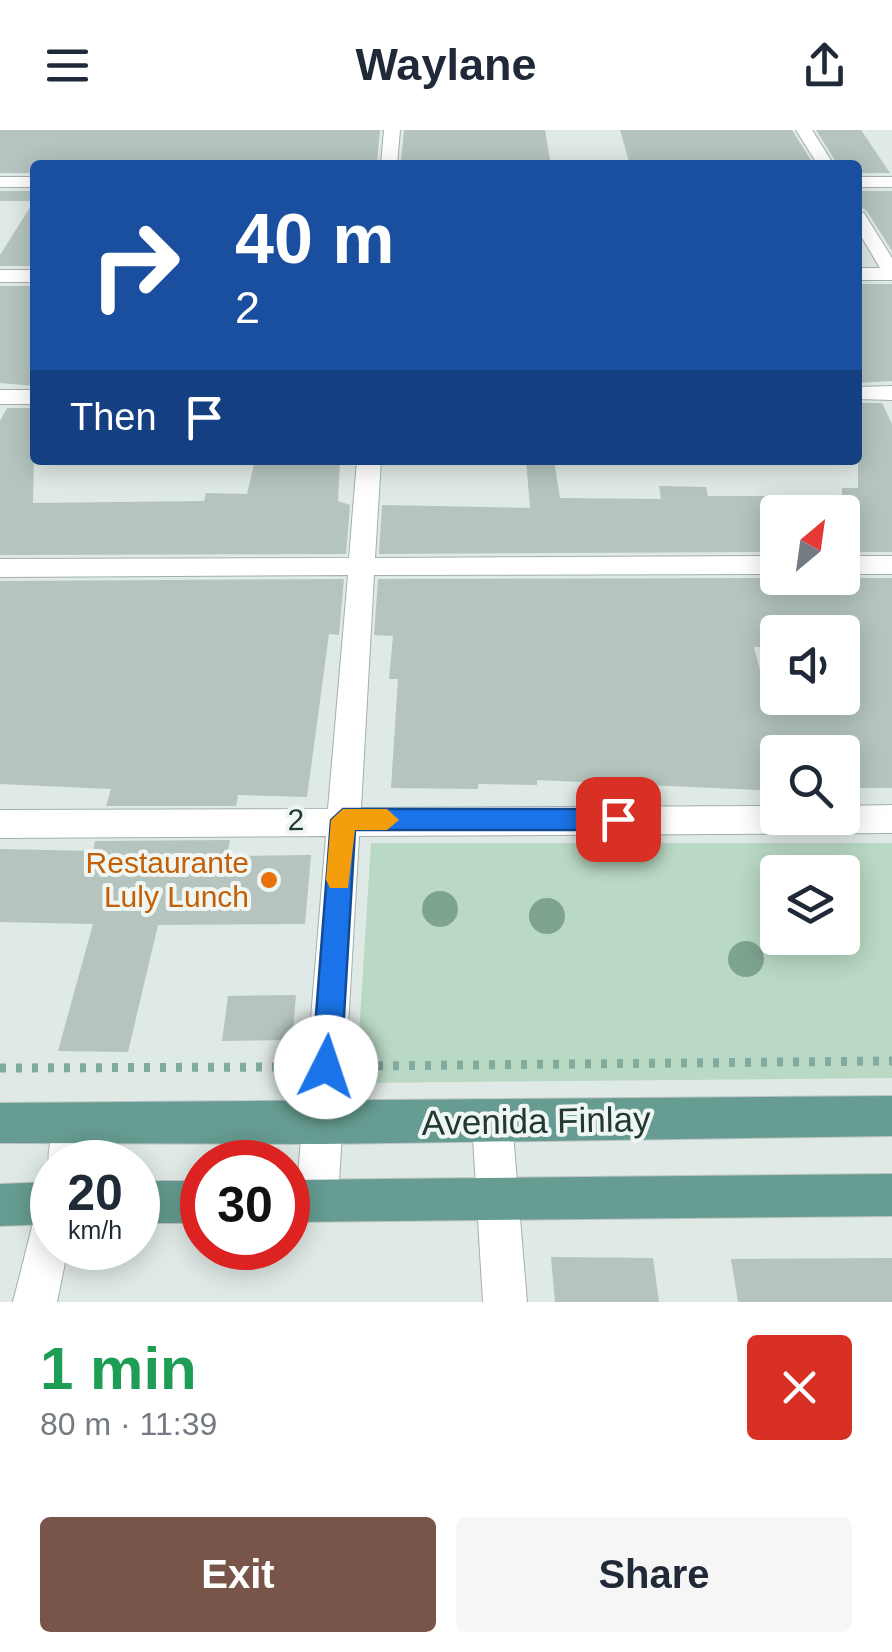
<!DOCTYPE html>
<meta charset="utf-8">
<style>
body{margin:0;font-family:Arial,sans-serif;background:#f6f6f7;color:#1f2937;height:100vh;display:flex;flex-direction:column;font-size:38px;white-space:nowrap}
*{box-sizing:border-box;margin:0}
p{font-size:32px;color:#747a83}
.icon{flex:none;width:55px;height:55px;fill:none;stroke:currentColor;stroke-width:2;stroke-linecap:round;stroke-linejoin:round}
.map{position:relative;height:1172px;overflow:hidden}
.details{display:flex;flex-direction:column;background:#fff;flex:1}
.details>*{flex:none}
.top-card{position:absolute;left:30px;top:30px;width:832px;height:305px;border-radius:10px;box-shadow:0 5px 25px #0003;background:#1a4fa0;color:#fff;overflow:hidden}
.needle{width:65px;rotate:29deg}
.buttons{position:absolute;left:760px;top:365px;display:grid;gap:20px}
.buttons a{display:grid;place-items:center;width:100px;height:100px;border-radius:10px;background:#fff;box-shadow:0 5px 25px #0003;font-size:50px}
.speed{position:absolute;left:30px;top:1010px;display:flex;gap:20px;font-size:50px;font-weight:700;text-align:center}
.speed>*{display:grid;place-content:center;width:130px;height:130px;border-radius:50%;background:#fff;box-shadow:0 5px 25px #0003;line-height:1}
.speed small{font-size:25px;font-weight:400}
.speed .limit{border:15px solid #d22;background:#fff;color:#111}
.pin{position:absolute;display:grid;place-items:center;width:85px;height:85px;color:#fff;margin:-42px;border-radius:20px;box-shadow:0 5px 15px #0006}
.me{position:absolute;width:110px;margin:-55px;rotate:4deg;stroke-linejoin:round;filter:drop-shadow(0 0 8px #0008)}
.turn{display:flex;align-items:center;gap:35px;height:210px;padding:0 40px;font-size:45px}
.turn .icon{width:130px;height:130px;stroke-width:2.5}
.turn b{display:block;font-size:70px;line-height:85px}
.then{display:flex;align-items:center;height:95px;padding:0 40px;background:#0003;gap:20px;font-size:38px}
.round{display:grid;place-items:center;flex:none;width:105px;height:105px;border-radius:10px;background:#f6f6f7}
.overview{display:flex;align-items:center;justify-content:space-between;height:170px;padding:0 40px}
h1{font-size:60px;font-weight:600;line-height:75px;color:#1e9e55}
.primary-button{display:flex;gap:20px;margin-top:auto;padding:20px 40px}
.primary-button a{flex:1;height:115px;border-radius:10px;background:#795449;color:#fff;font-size:40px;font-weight:600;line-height:115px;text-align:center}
.primary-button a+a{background:#f6f6f7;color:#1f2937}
header{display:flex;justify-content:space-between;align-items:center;height:130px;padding:0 40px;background:#fff;font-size:45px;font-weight:600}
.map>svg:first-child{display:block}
.green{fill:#b9d9c4;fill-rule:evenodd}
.building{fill:#b5c4be;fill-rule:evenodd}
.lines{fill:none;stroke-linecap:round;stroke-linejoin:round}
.minor-casing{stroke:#a2b0ac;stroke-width:2}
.major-casing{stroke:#bcc3c2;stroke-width:2}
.path{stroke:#82aba0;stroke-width:9;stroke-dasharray:6 10;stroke-linecap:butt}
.minor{fill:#fff;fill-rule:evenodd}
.major{fill:#669c91;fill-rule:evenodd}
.tree{fill:#7ea490}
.route{fill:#1a73e8;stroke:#114b97;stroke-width:2.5}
.slow{fill:#f59e0b}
.food-dot{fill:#e8710a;stroke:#eff6f3;stroke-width:4}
.labels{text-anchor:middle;stroke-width:8;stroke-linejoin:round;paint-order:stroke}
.street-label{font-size:30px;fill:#213833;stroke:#eff6f3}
.food-label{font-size:30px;fill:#c56008;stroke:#eff6f3;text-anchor:end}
.near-street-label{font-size:35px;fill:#213833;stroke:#eff6f3}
</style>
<header><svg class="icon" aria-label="menu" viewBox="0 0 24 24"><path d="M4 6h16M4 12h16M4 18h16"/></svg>Waylane<svg class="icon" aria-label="share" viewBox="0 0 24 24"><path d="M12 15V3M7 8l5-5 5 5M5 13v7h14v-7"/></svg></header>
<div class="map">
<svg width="892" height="1172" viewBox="0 0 892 1172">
<rect width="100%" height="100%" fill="#dfe9e5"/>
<!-- green -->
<path class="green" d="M371,713H892V948L356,953ZM778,742H842V808H778Z"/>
<!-- building -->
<g class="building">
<path d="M0,0H380L377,32L35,35V43H0Z"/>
<path d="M404,0H545L551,35L401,30Z"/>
<path d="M620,0H792L814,35H630Z"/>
<path d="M816,0H861L890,43H858V35H838Z"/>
<path d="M0,61H35V136H0V125L34,71H0Z"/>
<path d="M858,61H892V121L867,81L858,75Z"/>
<path d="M858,154H892V251L858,253Z"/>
<path d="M0,156H35V256L0,253Z"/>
<path d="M858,273H882L892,294V422H842V358H858Z"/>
<path d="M7,278H35L33,373L204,371L206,363L247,364L255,330H340L338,371L350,375L346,424L0,425V291Z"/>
<path d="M526,330H554L560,368L661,369L659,356L706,357L708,366H778V422L379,424L382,375L530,378Z"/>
<path d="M778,448V460L842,461V448H892V658H856L845,622H778V661L537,650V655L478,654V659L391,658L398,549H389L393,506L374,505L378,449ZM778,502H842V568H829L833,583L771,582L754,517H778Z"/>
<path d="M344,449L339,505L329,504L307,667L238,665L236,676H106L111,659L0,654V451Z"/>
<path d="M230,710L227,726L311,725L305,794L158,795L128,922L58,921L93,794L0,792V719L93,721L95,711Z"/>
<path d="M296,865L292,910L222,911L228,866Z"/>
<path d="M551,1127L653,1128L659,1172H555Z"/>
<path d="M892,1128V1172H738L731,1129Z"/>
</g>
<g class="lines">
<!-- minor casing -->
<g class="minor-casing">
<g id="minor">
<path d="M384,0H400L397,35H381Z"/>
<path d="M796,0H812L834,35H818Z"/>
<rect x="0" y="47" width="35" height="10"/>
<rect x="858" y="47" width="34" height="10"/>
<path d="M858,82L864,83L892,128V150H858V138H880L858,101Z"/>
<rect x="0" y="140" width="35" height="12"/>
<path d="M892,256V270L858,269V257Z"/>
<rect x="0" y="260" width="35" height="14"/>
<path d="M357,330H381L375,428L778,426V444L374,445L361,678L778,676V688H842V676L892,675V703L359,706L338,1070L332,1085L317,1091L302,1085L296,1070L326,706L0,708V680L328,679L348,445L0,447V429L349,428Z"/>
<rect x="842" y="426" width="50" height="18"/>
<path d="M492,971L506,977L512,991L527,1172H483L472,991L478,977Z"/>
<path d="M76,973L90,979L96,993L88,1032H52V1047C43,1025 53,1000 62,979Z"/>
<path d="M52,1071V1118H68L57,1172H13L37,1077Z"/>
</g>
</g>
<!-- major casing -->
<g class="major-casing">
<g id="major">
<path d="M892,966V1006L322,1014L0,1013V973Z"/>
<path d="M892,1044V1086L288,1092V1050Z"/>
<rect x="138" y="1051" width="64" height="42"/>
<path d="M52,1052V1094L0,1096V1054Z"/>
</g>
</g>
<!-- path -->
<g class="path">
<path d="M361,936L892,931"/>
<path d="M0,938L289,937"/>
</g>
<!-- minor -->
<use href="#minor" class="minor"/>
<!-- major -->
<use href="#major" class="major"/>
</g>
<!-- trees -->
<g class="tree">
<circle cx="440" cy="779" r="18"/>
<circle cx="547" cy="786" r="18"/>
<circle cx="746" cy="829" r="18"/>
</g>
<!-- route -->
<path class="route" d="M343,679H618L630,689L618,700H355L341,937L337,947L326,951L316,947L312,937L331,690Z"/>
<!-- slow -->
<path class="slow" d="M343,679H387L399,690L387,700H355L348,758H330L326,750L331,690Z"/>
<!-- markers -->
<circle class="food-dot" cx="269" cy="750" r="10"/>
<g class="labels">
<!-- street labels -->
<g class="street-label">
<text transform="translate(296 690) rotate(-1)" y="10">2</text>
</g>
<!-- food labels -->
<g class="food-label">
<text x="249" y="743">Restaurante<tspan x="249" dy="34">Luly Lunch</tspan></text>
</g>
<!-- near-street labels -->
<g class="near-street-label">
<text transform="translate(536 991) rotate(-1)" y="12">Avenida Finlay</text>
</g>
</g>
</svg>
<div class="buttons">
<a><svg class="needle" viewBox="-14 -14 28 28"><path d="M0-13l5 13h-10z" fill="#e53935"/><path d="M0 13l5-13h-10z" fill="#747a83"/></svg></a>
<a><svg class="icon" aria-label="sound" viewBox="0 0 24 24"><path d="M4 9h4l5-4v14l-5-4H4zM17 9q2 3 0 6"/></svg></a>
<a><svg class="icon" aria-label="search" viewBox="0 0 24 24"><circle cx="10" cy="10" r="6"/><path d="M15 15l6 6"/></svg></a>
<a><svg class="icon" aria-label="layers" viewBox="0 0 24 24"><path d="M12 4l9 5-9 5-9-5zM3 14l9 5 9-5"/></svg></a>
</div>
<div class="speed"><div>20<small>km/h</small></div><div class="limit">30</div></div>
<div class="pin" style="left:618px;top:689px;background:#d93025"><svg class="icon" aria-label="arrive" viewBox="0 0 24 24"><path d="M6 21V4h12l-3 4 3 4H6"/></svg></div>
<svg class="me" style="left:326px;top:937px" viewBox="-20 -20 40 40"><circle r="19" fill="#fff"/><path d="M0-13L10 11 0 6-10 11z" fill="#1a73e8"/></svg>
<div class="top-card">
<div class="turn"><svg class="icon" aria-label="right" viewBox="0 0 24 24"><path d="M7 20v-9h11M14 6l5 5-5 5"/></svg><div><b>40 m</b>2</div></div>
<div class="then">Then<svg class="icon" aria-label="arrive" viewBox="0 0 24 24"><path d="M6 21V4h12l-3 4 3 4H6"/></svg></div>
</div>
</div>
<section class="details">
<div class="overview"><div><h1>1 min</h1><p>80 m · 11:39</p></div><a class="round" style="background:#d93025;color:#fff"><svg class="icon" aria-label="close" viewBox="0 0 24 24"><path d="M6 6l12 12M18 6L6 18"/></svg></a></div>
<div class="primary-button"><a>Exit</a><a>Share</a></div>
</section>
